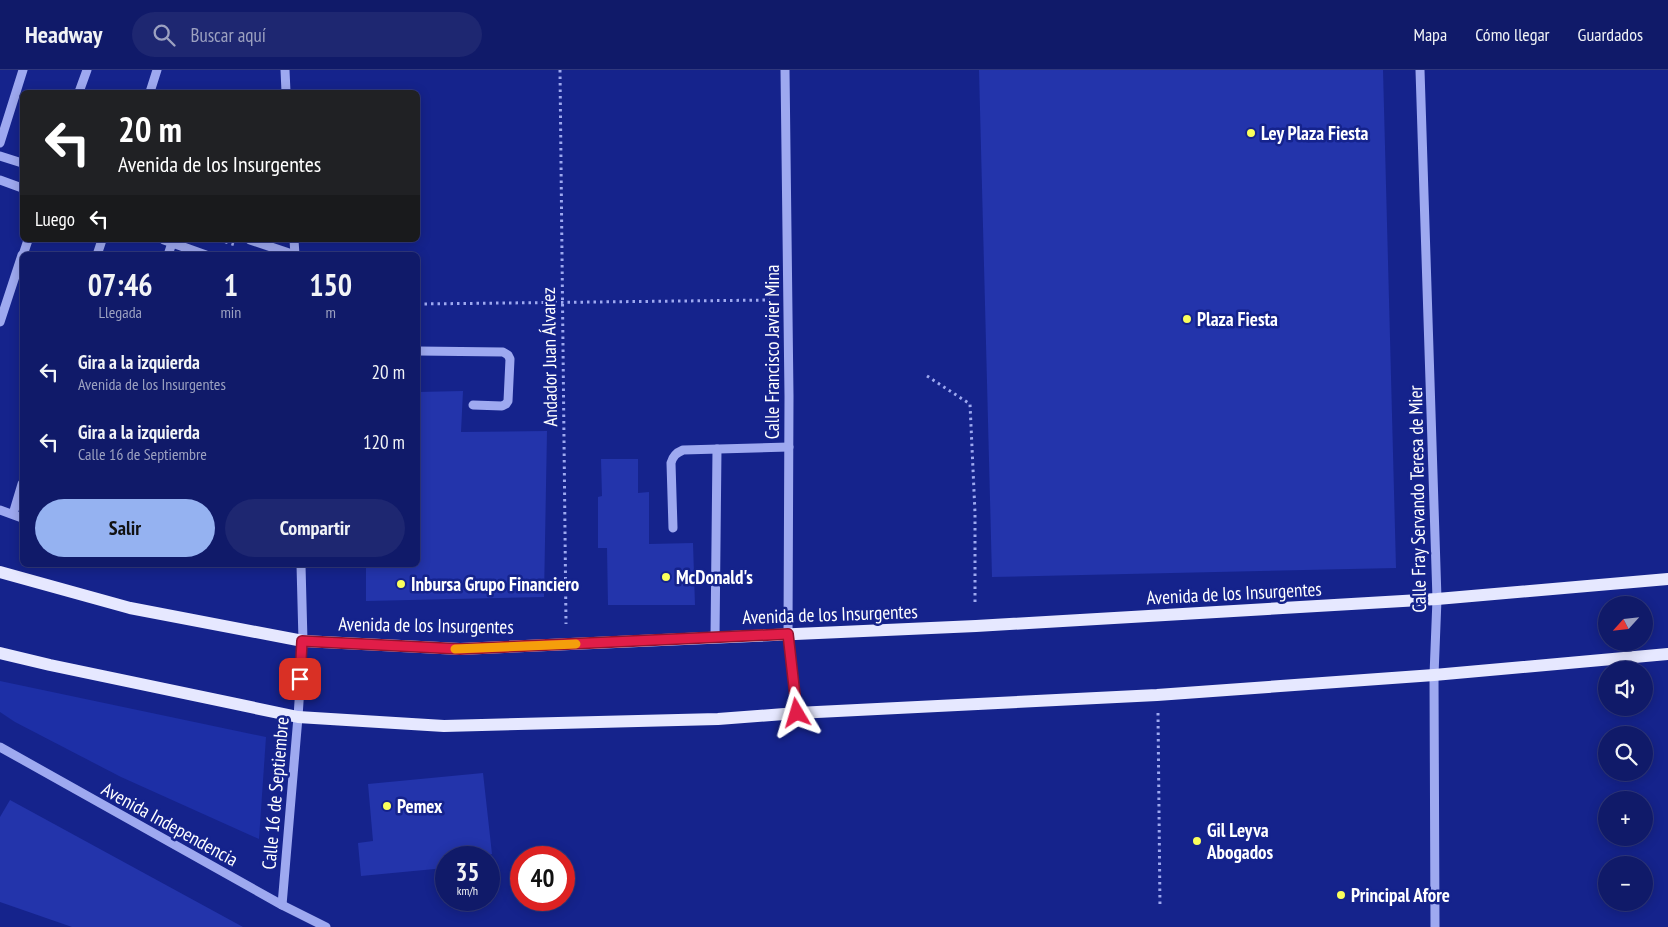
<!DOCTYPE html>
<html lang="es">
<meta charset="utf-8">
<style>
body{margin:0;font-family:"PT Sans Narrow",sans-serif;background:#1e2771;color:#f1f3f6;height:100vh;display:flex;flex-direction:column;font-size:19px;white-space:nowrap}
*{box-sizing:border-box;margin:0}
p{font-size:16px;color:#9ca1c0}
.icon{flex:none;width:28px;height:28px;fill:none;stroke:currentColor;stroke-width:2;stroke-linecap:round;stroke-linejoin:round}
.map{position:relative;flex:1;overflow:hidden}
.panel{position:absolute;left:20px;top:182px;width:400px;height:315px;display:flex;flex-direction:column;background:#101a69;border-radius:8px;box-shadow:0 2px 12px #0003,0 0 0 1px #30387d}
.panel>*{flex:none}
.top-card{position:absolute;left:20px;top:20px;width:400px;height:152px;border-radius:8px;box-shadow:0 2px 12px #0003,0 0 0 1px #30387d;background:#202124;color:#fff;overflow:hidden}
.needle{width:32px;rotate:243deg}
.fabs{position:absolute;left:1598px;top:526px;display:grid;gap:10px}
.fabs a{display:grid;place-items:center;width:55px;height:55px;border-radius:50%;background:#101a69;box-shadow:0 2px 12px #0003,0 0 0 1px #30387d;font-size:25px}
.speed{position:absolute;left:435px;top:776px;display:flex;gap:10px;font-size:25px;font-weight:700;text-align:center}
.speed>*{display:grid;place-content:center;width:65px;height:65px;border-radius:50%;background:#101a69;box-shadow:0 2px 12px #0003,0 0 0 1px #30387d;line-height:1}
.speed small{font-size:12px;font-weight:400}
.speed .limit{border:8px solid #d22;background:#fff;color:#111}
.pin{position:absolute;display:grid;place-items:center;width:42px;height:42px;color:#fff;margin:-21px;border-radius:10px;box-shadow:0 2px 8px #0006}
.me{position:absolute;width:55px;margin:-28px;rotate:353deg;stroke-linejoin:round;filter:drop-shadow(0 0 4px #0008)}
.turn{display:flex;align-items:center;gap:18px;height:105px;padding:0 15px;font-size:22px}
.turn .icon{width:65px;height:65px;stroke-width:2.5}
.turn b{display:block;font-size:35px;line-height:42px}
.then{display:flex;align-items:center;height:48px;padding:0 15px;background:#0003;gap:10px;font-size:19px}
.eta{display:flex;justify-content:space-evenly;align-items:center;height:85px;text-align:center}
.eta b{font-size:30px;font-weight:700;line-height:35px}
.cta{display:flex;gap:10px;margin-top:auto;padding:10px 15px}
.cta a{flex:1;height:58px;border-radius:30px;background:#95b2f1;color:#111;font-size:20px;font-weight:700;line-height:58px;text-align:center}
.cta a+a{background:#1e2771;color:#f1f3f6}
ul{padding:0;list-style:none}
li{display:flex;align-items:center;gap:15px;height:70px;padding:0 15px}
li div{flex:1}
li b{display:block;font-size:19px}
li em{font-style:normal}
header{display:flex;align-items:center;gap:30px;box-sizing:border-box;height:70px;padding:0 25px;background:#101a69;border-bottom:1px solid #30387d}
header strong{font-size:24px}
nav{display:flex;gap:28px;margin-inline-start:auto;font-size:18px}
.search{width:350px;height:45px;background:#1e2771;display:flex;align-items:center;gap:12px;box-sizing:border-box;padding:0 18px;border-radius:28px;color:#9ca1c0;font-size:19px}
.map>svg:first-child{display:block}
.green{fill:#1d2fa6}
.building{fill:#2334ab}
.lines{fill:none;stroke-linecap:round;stroke-linejoin:round}
.path{stroke:#9ea9f0;stroke-width:3;stroke-dasharray:2.5 4;stroke-linecap:butt}
.minor{stroke:#9ea9f0;stroke-width:9}
.major{stroke:#e6e8ff;stroke-width:12}
.route-casing{stroke:#92132f;stroke-width:12}
.route{stroke:#e11d48;stroke-width:9}
.slow{stroke:#f59e0b;stroke-width:9}
.poi-dot{fill:#fbff5c;stroke:#15238c;stroke-width:2}
.labels{text-anchor:middle;stroke-width:5;stroke-linejoin:round;paint-order:stroke}
.poi-label{font-size:19px;font-weight:bold;fill:#fff;stroke:#15238c;text-anchor:start}
.street-label{font-size:19px;fill:#fff;stroke:#15238c}
</style>
<header>
<strong>Headway</strong>
<div class="search"><svg class="icon" aria-label="search" viewBox="0 0 24 24"><circle cx="10" cy="10" r="6"/><path d="M15 15l6 6"/></svg>Buscar aquí</div>
<nav><a>Mapa</a><a>Cómo llegar</a><a>Guardados</a></nav>
</header>
<div class="map">
<svg width="1668" height="857" viewBox="0 0 1668 857">
<rect width="100%" height="100%" fill="#15238c"/>
<!-- green -->
<path class="green" d="M0,611L266,667L259,769L121,707L15,652L0,642Z"/>
<!-- building -->
<g class="building">
<path d="M979,0H1383L1396,498L992,507Z"/>
<path d="M463,321L461,362L547,361L544,527L366,531V495H418V322Z"/>
<path d="M601,389H638V423L649,422V474L693,473L695,535H608L607,478H598V427L602,426Z"/>
<path d="M483,703L492,784L469,786V783L443,786L445,798L361,806L358,773L373,771L368,714Z"/>
<path d="M10,730L243,857H72L0,832V747Z"/>
</g>
<g class="lines">
<!-- path -->
<g class="path">
<path d="M560,0L566,554"/>
<path d="M219,170L235,175"/>
<path d="M418,234L770,230"/>
<path d="M927,306L970,334L975,443V536"/>
<path d="M1158,643L1160,838"/>
</g>
<!-- minor -->
<g class="minor">
<path d="M285,0L286,22"/>
<path d="M785,0L789,326L788,564L797,643"/>
<path d="M1420,0L1437,529L1434,605L1435,857"/>
<path d="M79,22L87,0"/>
<path d="M150,22L157,0"/>
<path d="M0,73L23,0"/>
<path d="M0,86L22,93"/>
<path d="M0,110L22,118"/>
<path d="M164,170L206,185"/>
<path d="M250,170L295,185"/>
<path d="M294,170L295,185"/>
<path d="M23,185L28,170"/>
<path d="M97,185L102,170"/>
<path d="M168,185L172,173"/>
<path d="M0,252L22,185"/>
<path d="M418,281L503,282L508,285L510,289L508,331L506,334L502,336L473,335"/>
<path d="M0,440L22,448"/>
<path d="M13,444L22,414"/>
<path d="M673,458L671,393C673,386 676,383 683,380L789,377"/>
<path d="M715,567L717,379"/>
<path d="M0,677L282,835L326,857"/>
<path d="M282,835L298,647L303,571L301,495"/>
</g>
<!-- major -->
<g class="major">
<path d="M0,502L130,538L303,571L460,579L976,556L1437,529L1668,509"/>
<path d="M0,583L50,595L298,647L444,656L718,649L797,643L1157,625L1434,605L1668,584"/>
</g>
</g>
<g class="lines">
<!-- route casing -->
<g class="route-casing">
<path id="route" d="M300,609L302,571L460,579L788,564L797,643"/>
</g>
<!-- route -->
<use href="#route" class="route"/>
<!-- slow -->
<path class="slow" d="M455,579L576,574"/>
</g>
<!-- markers -->
<g class="poi-dot">
<circle cx="1251" cy="63" r="5"/>
<circle cx="1187" cy="249" r="5"/>
<circle cx="666" cy="507" r="5"/>
<circle cx="401" cy="514" r="5"/>
<circle cx="387" cy="736" r="5"/>
<circle cx="1197" cy="771" r="5"/>
<circle cx="1341" cy="825" r="5"/>
</g>
<g class="labels">
<!-- poi labels -->
<g class="poi-label">
<text x="1261" y="70">Ley Plaza Fiesta</text>
<text x="1197" y="256">Plaza Fiesta</text>
<text x="676" y="514">McDonald's</text>
<text x="411" y="521">Inbursa Grupo Financiero</text>
<text x="397" y="743">Pemex</text>
<text x="1207" y="767">Gil Leyva<tspan x="1207" dy="22">Abogados</tspan></text>
<text x="1351" y="832">Principal Afore</text>
</g>
<!-- street labels -->
<g class="street-label">
<text transform="translate(772 282) rotate(-90)" y="7">Calle Francisco Javier Mina</text>
<text transform="translate(549 287) rotate(-91)" y="7">Andador Juan Álvarez</text>
<text transform="translate(1417 429) rotate(-91)" y="7">Calle Fray Servando Teresa de Mier</text>
<text transform="translate(1234 523) rotate(-3)" y="7">Avenida de los Insurgentes</text>
<text transform="translate(830 544) rotate(-2)" y="7">Avenida de los Insurgentes</text>
<text transform="translate(426 555) rotate(1)" y="7">Avenida de los Insurgentes</text>
<text transform="translate(275 723) rotate(-85)" y="7">Calle 16 de Septiembre</text>
<text transform="translate(170 754) rotate(29)" y="7">Avenida Independencia</text>
</g>
</g>
</svg>
<div class="fabs">
<a><svg class="needle" viewBox="-14 -14 28 28"><path d="M0-13l5 13h-10z" fill="#e53935"/><path d="M0 13l5-13h-10z" fill="#9ca1c0"/></svg></a>
<a><svg class="icon" aria-label="sound" viewBox="0 0 24 24"><path d="M4 9h4l5-4v14l-5-4H4zM17 9q2 3 0 6"/></svg></a>
<a><svg class="icon" aria-label="search" viewBox="0 0 24 24"><circle cx="10" cy="10" r="6"/><path d="M15 15l6 6"/></svg></a>
<a>+</a>
<a>−</a>
</div>
<div class="speed"><div>35<small>km/h</small></div><div class="limit">40</div></div>
<div class="pin" style="left:300px;top:609px;background:#d93025"><svg class="icon" aria-label="arrive" viewBox="0 0 24 24"><path d="M6 21V4h12l-3 4 3 4H6"/></svg></div>
<svg class="me" style="left:797px;top:643px" viewBox="-20 -20 40 40"><path d="M0-17L14 15 0 8-14 15z" fill="#e11d48" stroke="#fff" stroke-width="4"/></svg>
<div class="top-card">
<div class="turn"><svg class="icon" aria-label="left" viewBox="0 0 24 24"><path d="M17 20v-9H6M10 6l-5 5 5 5"/></svg><div><b>20 m</b>Avenida de los Insurgentes</div></div>
<div class="then">Luego<svg class="icon" aria-label="left" viewBox="0 0 24 24"><path d="M17 20v-9H6M10 6l-5 5 5 5"/></svg></div>
</div>
<section class="panel">
<div class="eta">
<div><b>07:46</b><p>Llegada</p></div>
<div><b>1</b><p>min</p></div>
<div><b>150</b><p>m</p></div>
</div>
<ul>
<li><svg class="icon" aria-label="left" viewBox="0 0 24 24"><path d="M17 20v-9H6M10 6l-5 5 5 5"/></svg><div><b>Gira a la izquierda</b><p>Avenida de los Insurgentes</p></div><em>20 m</em></li>
<li><svg class="icon" aria-label="left" viewBox="0 0 24 24"><path d="M17 20v-9H6M10 6l-5 5 5 5"/></svg><div><b>Gira a la izquierda</b><p>Calle 16 de Septiembre</p></div><em>120 m</em></li>
</ul>
<div class="cta"><a>Salir</a><a>Compartir</a></div>
</section>
</div>
